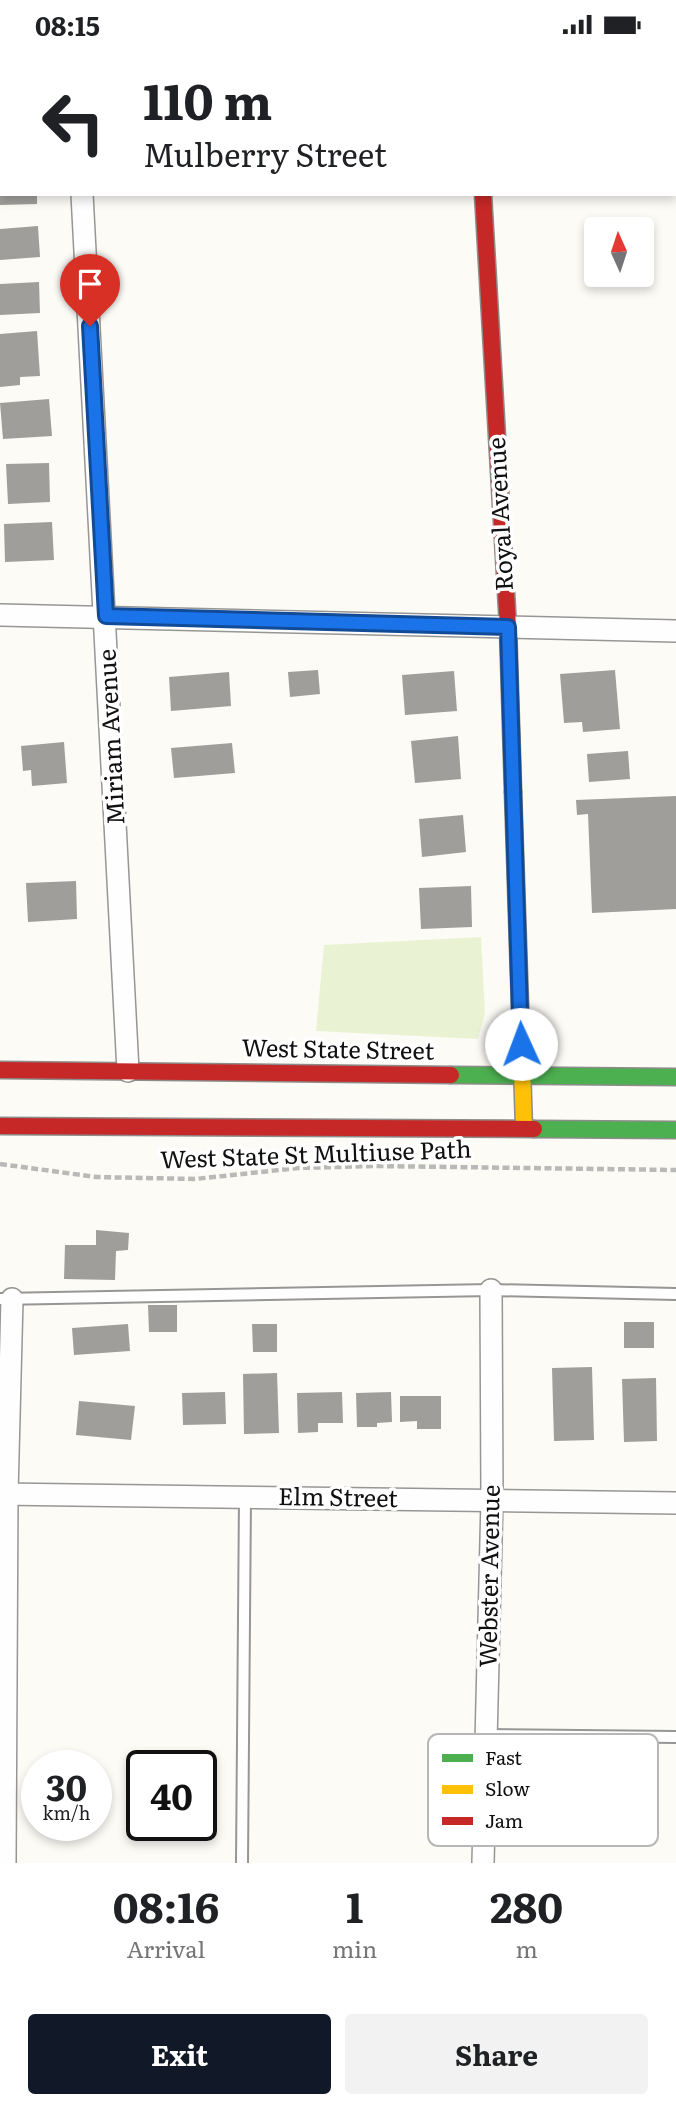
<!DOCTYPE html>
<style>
body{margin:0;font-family:Literata,serif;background:#f2f2f2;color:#202124;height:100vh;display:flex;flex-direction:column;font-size:26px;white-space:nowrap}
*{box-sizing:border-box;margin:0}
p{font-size:23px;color:#757577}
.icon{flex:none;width:38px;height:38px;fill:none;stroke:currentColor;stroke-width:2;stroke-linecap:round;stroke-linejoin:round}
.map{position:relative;height:1814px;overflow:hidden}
.drawer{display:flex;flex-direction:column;background:#fff;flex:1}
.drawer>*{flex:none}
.top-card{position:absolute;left:0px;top:0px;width:677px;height:147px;box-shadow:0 4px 10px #0003;background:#fff;color:#202124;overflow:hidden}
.needle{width:46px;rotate:357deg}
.fabs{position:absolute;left:584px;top:168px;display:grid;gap:14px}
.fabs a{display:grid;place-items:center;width:70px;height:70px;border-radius:7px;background:#fff;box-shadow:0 4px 10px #0003;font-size:35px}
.speed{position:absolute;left:21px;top:1701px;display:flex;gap:14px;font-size:35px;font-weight:700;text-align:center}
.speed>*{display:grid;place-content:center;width:91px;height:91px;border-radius:50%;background:#fff;box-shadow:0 4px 10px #0003;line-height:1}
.speed small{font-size:18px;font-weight:400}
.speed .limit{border:4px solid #111;border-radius:10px;background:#fff;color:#111}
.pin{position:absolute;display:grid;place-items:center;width:60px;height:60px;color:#fff;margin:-72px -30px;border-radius:50% 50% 50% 0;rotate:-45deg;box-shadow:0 0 7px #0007}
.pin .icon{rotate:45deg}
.me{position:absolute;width:77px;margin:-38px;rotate:358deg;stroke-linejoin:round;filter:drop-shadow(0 0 5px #0008)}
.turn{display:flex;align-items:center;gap:24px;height:147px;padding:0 28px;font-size:32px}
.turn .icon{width:91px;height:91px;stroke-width:2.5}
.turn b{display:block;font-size:49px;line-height:60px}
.eta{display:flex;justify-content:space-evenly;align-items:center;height:119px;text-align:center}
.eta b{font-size:42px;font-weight:700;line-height:49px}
.button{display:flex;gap:14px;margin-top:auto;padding:14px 28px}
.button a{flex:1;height:80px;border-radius:7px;background:#111827;color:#fff;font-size:28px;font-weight:700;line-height:80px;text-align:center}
.button a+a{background:#f2f2f2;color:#202124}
.status{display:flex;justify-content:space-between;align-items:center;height:49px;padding:0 35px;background:#fff;direction:ltr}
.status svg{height:19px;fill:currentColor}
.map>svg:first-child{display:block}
.green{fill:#e9f3d4}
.building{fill:#a09e9b}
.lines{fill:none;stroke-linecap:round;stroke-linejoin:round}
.lane-casing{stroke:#969694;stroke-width:14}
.street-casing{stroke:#969694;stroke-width:24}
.fast-casing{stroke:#8d8c8a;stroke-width:19}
.slow-casing{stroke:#8d8c8a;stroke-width:19}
.jam-casing{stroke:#8d8c8a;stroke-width:19}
.path{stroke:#b9b9b8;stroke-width:4.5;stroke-dasharray:7 3.5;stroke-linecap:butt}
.lane{stroke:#fffefe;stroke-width:10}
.street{stroke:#fffefe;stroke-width:21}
.fast{stroke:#4caf50;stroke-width:16}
.slow{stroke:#ffc107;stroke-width:16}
.jam{stroke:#c62828;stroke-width:16}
.route-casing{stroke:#114b97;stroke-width:18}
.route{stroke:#1a73e8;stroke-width:12}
.labels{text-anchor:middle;stroke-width:7;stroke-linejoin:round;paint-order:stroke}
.street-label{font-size:24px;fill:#101010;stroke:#fff}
.key{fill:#fff;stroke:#b7b7b7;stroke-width:2}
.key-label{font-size:19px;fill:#101010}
</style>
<div class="status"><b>08:15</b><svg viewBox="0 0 49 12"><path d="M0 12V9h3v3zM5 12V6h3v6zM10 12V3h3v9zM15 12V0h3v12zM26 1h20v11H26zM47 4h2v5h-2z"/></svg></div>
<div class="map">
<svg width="676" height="1814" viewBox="0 0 676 1814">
<rect width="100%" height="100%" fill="#fcfbf6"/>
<!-- green -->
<path class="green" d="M481,888L485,964L478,990L316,982L324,896Z"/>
<!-- building -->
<g class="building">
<path d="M0,145H37V155L0,156Z"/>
<path d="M38,177L40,208L0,211V180Z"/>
<path d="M39,233L40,264L0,266V235Z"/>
<path d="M37,282L40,327L20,328V336L0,338V285Z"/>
<path d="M49,350L52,387L3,390L0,354Z"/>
<path d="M49,414L50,453L8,455L6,415Z"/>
<path d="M52,473L54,511L5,513L4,475Z"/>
<path d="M318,621L320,645L290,648L288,623Z"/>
<path d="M615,621L620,680L583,683L582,673L564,674L560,625Z"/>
<path d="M454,622L457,662L405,666L402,626Z"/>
<path d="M229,623L231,657L171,662L169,628Z"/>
<path d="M458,687L461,730L415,734L411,692Z"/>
<path d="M64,693L67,734L32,737L31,721L23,722L21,697Z"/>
<path d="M232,694L235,724L174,729L171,699Z"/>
<path d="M628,702L630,730L589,733L587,705Z"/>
<path d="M676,747V860L592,864L588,765L577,766L576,751Z"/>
<path d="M463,766L466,803L422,808L419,770Z"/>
<path d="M76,832L77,870L28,873L26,834Z"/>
<path d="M471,837L472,878L421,880L419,839Z"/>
<path d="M96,1181L129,1184L128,1201L116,1202L115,1231L64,1230L65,1196H96Z"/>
<path d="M148,1256H177V1283H149Z"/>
<rect x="624" y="1273" width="30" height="26"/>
<path d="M128,1275L130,1302L74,1306L72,1279Z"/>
<path d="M252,1275H277V1303H253Z"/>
<path d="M592,1318L594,1391L554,1392L552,1319Z"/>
<path d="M277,1324L279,1384L244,1385L243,1325Z"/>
<path d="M656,1329L657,1392L624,1393L622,1330Z"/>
<path d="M225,1343L226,1375L183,1376L182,1344Z"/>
<path d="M342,1343L343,1374H318V1383L298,1384L297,1344Z"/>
<path d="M391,1343L392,1373L377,1374V1378H357L356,1344Z"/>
<path d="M400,1347H441V1380H417V1372L400,1373Z"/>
<path d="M79,1352L135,1357L131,1391L76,1386Z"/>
</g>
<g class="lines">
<!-- lane casing -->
<g class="lane-casing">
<g id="lane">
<path d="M0,1250L491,1241L676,1245"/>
<path d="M486,1686L676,1688"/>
<path d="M242,1814L245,1448"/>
</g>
</g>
<!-- street casing -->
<g class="street-casing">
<g id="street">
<path d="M76,0V2"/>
<path d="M475,0L476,2"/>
<path d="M0,72H2"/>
<path d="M82,145L128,1022"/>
<path d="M0,566L676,582"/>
<path d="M0,1445L676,1454"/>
<path d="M5,1814L7,1445L12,1250"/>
<path d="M483,1814L492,1451L491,1241"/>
</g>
</g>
<!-- fast casing -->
<g class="fast-casing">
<g id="fast">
<path d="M451,1026L676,1028"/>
<path d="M534,1080L676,1081"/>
</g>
</g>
<!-- slow casing -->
<g class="slow-casing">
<path id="slow" d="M513,743L524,1079"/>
</g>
<!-- jam casing -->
<g class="jam-casing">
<g id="jam">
<path d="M483,145L508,578L513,743"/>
<path d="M0,1021L451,1026"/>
<path d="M0,1077L534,1080"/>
</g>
</g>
<!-- path -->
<path class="path" d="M0,1115L96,1128L195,1130L298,1119L376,1117L676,1121"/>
<!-- lane -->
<use href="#lane" class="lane"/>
<!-- street -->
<use href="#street" class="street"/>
<!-- fast -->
<use href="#fast" class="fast"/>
<!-- slow -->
<use href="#slow" class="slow"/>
<!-- jam -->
<use href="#jam" class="jam"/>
</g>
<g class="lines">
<!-- route casing -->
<g class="route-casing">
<path id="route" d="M90,277L106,567L508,578L521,995"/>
</g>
<!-- route -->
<use href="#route" class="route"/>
</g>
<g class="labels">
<!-- street labels -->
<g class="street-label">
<text transform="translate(501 465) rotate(-93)" y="8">Royal Avenue</text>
<text transform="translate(112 688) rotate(-93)" y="8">Miriam Avenue</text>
<text transform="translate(338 1001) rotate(1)" y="8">West State Street</text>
<text transform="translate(316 1106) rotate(-2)" y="8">West State St Multiuse Path</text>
<text transform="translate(338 1449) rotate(1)" y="8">Elm Street</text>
<text transform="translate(490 1527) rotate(-89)" y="8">Webster Avenue</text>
</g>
</g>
<!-- legend -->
<rect x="428" y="1685" width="230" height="112" rx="10" class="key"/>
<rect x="442" y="1705" width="31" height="8" fill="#4caf50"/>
<rect x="442" y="1736" width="31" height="9" fill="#ffc107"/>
<rect x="442" y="1768" width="31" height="8" fill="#c62828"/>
<g class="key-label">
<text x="485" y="1716">Fast</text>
<text x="485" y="1747">Slow</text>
<text x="485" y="1779">Jam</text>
</g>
</svg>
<div class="fabs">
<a><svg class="needle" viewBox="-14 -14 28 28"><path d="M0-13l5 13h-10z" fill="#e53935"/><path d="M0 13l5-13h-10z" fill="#757577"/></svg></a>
</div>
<div class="speed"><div>30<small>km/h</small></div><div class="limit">40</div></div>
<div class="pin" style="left:90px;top:277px;background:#d93025"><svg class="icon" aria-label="arrive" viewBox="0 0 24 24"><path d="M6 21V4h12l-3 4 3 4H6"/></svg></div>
<svg class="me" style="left:521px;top:995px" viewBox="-20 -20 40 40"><circle r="19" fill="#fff"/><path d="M0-13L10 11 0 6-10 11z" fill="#1a73e8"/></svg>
<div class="top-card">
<div class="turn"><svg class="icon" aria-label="left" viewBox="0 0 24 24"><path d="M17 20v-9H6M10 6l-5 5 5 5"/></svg><div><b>110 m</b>Mulberry Street</div></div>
</div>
</div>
<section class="drawer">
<div class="eta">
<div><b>08:16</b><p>Arrival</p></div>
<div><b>1</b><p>min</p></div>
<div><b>280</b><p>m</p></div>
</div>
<div class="button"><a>Exit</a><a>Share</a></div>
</section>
